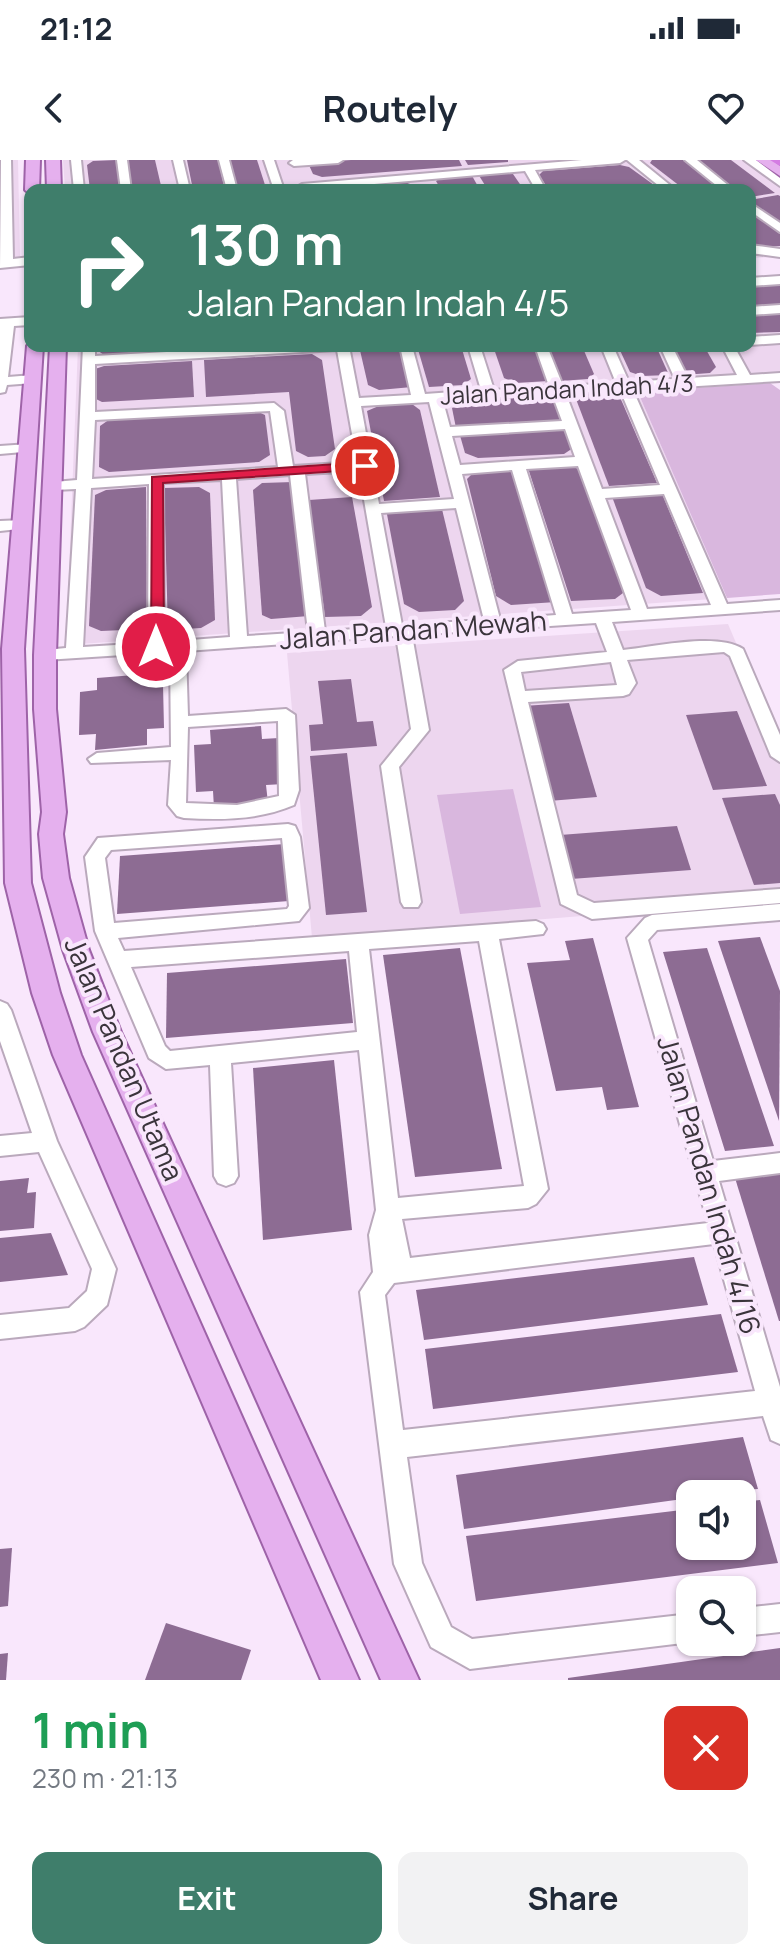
<!DOCTYPE html>
<meta charset="utf-8">
<style>
body{margin:0;font-family:Manrope,sans-serif;background:#f2f2f3;color:#1f2937;height:100vh;display:flex;flex-direction:column;font-size:30px;white-space:nowrap}
*{box-sizing:border-box;margin:0}
p{font-size:26px;color:#747a83}
.icon{flex:none;width:44px;height:44px;fill:none;stroke:currentColor;stroke-width:2;stroke-linecap:round;stroke-linejoin:round}
.map{position:relative;height:1520px;overflow:hidden}
.panel{display:flex;flex-direction:column;background:#fff;flex:1}
.panel>*{flex:none}
.banner{position:absolute;left:24px;top:24px;width:732px;height:168px;border-radius:16px;box-shadow:0 2px 6px #0004;background:#3f7e6b;color:#fff;overflow:hidden}
.fabs{position:absolute;left:676px;top:1320px;display:grid;gap:16px}
.fabs a{display:grid;place-items:center;width:80px;height:80px;border-radius:16px;background:#fff;box-shadow:0 2px 6px #0004;font-size:40px}
.pin{position:absolute;display:grid;place-items:center;width:68px;height:68px;color:#fff;margin:-34px;border:4px solid #fff;border-radius:50%;box-shadow:0 2px 8px #0007}
.me{position:absolute;width:88px;margin:-44px;rotate:0deg;stroke-linejoin:round;filter:drop-shadow(0 0 6px #0008)}
.turn{display:flex;align-items:center;gap:28px;height:168px;padding:0 32px;font-size:36px}
.turn .icon{width:104px;height:104px;stroke-width:2.5}
.turn b{display:block;font-size:56px;line-height:68px}
.round{display:grid;place-items:center;flex:none;width:84px;height:84px;border-radius:16px;background:#f2f2f3}
.summary{display:flex;align-items:center;justify-content:space-between;height:136px;padding:0 32px}
h1{font-size:48px;font-weight:700;line-height:60px;color:#1e9e55}
.action{display:flex;gap:16px;margin-top:auto;padding:16px 32px}
.action a{flex:1;height:92px;border-radius:16px;background:#3f7e6b;color:#fff;font-size:32px;font-weight:700;line-height:92px;text-align:center}
.action a+a{background:#f2f2f3;color:#1f2937}
.status{display:flex;justify-content:space-between;align-items:center;height:56px;padding:0 40px;background:#fff;direction:ltr}
.status svg{height:22px;fill:currentColor}
header{display:flex;justify-content:space-between;align-items:center;height:104px;padding:0 32px;background:#fff;font-size:36px;font-weight:700}
.map>svg:first-child{display:block}
.built{fill:#edd6ef}
.green{fill:#d9b7de}
.building{fill:#8d6c93}
.lines{fill:none;stroke-linecap:round;stroke-linejoin:round}
.minor-casing{stroke:#baa9bc;stroke-width:4}
.major-casing{stroke:#9e63a8;stroke-width:4}
.highway-casing{stroke:#9e63a8;stroke-width:4}
.minor{fill:#fff;fill-rule:evenodd}
.major{fill:#e5b0ee;fill-rule:evenodd}
.highway{fill:#d47ce3;fill-rule:evenodd}
.route{fill:#e11d48;stroke:#92132f;stroke-width:2}
.labels{text-anchor:middle;stroke-width:8;stroke-linejoin:round;paint-order:stroke}
.far-street-label{font-size:24px;fill:#3a343b;stroke:#f9e7fc}
.street-label{font-size:28px;fill:#3a343b;stroke:#f9e7fc}
</style>
<div class="status"><b>21:12</b><svg viewBox="0 0 49 12"><path d="M0 12V9h3v3zM5 12V6h3v6zM10 12V3h3v9zM15 12V0h3v12zM26 1h20v11H26zM47 4h2v5h-2z"/></svg></div>
<header><svg class="icon" aria-label="back" viewBox="0 0 24 24"><path d="M15 5l-7 7 7 7"/></svg>Routely<svg class="icon" aria-label="heart" viewBox="0 0 24 24"><path d="M12 20l-8-8c-3-5 5-10 8-4 3-6 11-1 8 4z"/></svg></header>
<div class="map">
<svg width="780" height="1520" viewBox="0 0 780 1520">
<rect width="100%" height="100%" fill="#f9e7fc"/>
<!-- built -->
<g class="built">
<path d="M0,0H18L20,99L0,101Z"/>
<path d="M63,0H754L780,19V97L750,98V30H65Z"/>
<path d="M780,116V223L650,231L640,237L727,438L66,485L78,186H750V117Z"/>
<path d="M728,464L780,586V740L312,778L287,493Z"/>
</g>
<!-- green -->
<g class="green">
<path d="M770,223L780,230V434L727,438L640,237L650,231Z"/>
<path d="M513,629L541,747L460,754L437,635Z"/>
</g>
<!-- building -->
<g class="building">
<path d="M116,0L120,30H90L87,5L93,1Z"/>
<path d="M123,0H155L162,30H129Z"/>
<path d="M187,0H218L225,30H193Z"/>
<path d="M227,0H257L266,28L236,30Z"/>
<path d="M351,0H459L462,6L322,17L313,14L308,3Z"/>
<path d="M465,0H508V2L468,5Z"/>
<path d="M652,0H684L723,30H685L650,3Z"/>
<path d="M692,0H731L775,33L750,37V30H732Z"/>
<path d="M620,5L629,7L661,30H549L539,15L543,11Z"/>
<path d="M503,11L513,14L524,30H488L478,14Z"/>
<path d="M471,14L480,30H441L436,21L442,17Z"/>
<path d="M402,21L410,24L412,30H382L379,23Z"/>
<path d="M778,35L780,36V65L750,43V40Z"/>
<path d="M750,51L780,74V86L765,87L750,83Z"/>
<path d="M780,125V146L750,148V127Z"/>
<path d="M780,150V172L750,173V152Z"/>
<path d="M98,186H197V190L104,195L97,190Z"/>
<path d="M359,186H401L412,227L379,230L368,225Z"/>
<path d="M417,186H461L471,219L463,225L429,227Z"/>
<path d="M493,186H536L549,221L515,223L504,218Z"/>
<path d="M546,186H582L594,214L588,219L560,221Z"/>
<path d="M618,186H656L669,215L642,216L630,212Z"/>
<path d="M669,186H704L716,207L710,213L683,215Z"/>
<path d="M312,194L322,200L335,289L325,296L308,297L296,291L289,232L206,237L204,200Z"/>
<path d="M192,201L194,237L102,242L94,238L95,209L104,206Z"/>
<path d="M617,231L623,244L657,323L609,326L576,239L582,233Z"/>
<path d="M543,236L556,241L563,262L456,268L452,248L468,241Z"/>
<path d="M412,244L420,250L440,337L384,341L367,251L381,245Z"/>
<path d="M254,250L265,255L270,295L259,302L109,312L99,307L100,266L110,259Z"/>
<path d="M565,267L573,288L564,294L478,298L465,293L459,272Z"/>
<path d="M570,305L582,311L627,430L615,439L571,441L528,308Z"/>
<path d="M514,308L556,442L511,445L496,436L467,319L475,311Z"/>
<path d="M293,322L309,456L271,459L262,455L253,330L262,323Z"/>
<path d="M146,327L147,469L101,471L89,466L95,335L106,330Z"/>
<path d="M199,327L210,333L215,460L201,468L168,470L164,328Z"/>
<path d="M661,331L703,433L661,436L646,428L611,334Z"/>
<path d="M352,337L372,447L361,456L325,457L309,340Z"/>
<path d="M441,345L464,441L455,450L419,452L404,444L386,349Z"/>
<path d="M147,514V526L163,525L164,568L147,569V585L95,590L96,574L79,575L80,532L97,530V518Z"/>
<path d="M351,519L357,562L373,561L377,586L311,591L309,565L323,564L318,521Z"/>
<path d="M569,543L597,637L549,641L523,546Z"/>
<path d="M737,551L767,626L713,630L686,555Z"/>
<path d="M261,566L262,579L279,578L284,624L266,625L268,643L214,648L213,631L196,632L194,585L211,584L210,570Z"/>
<path d="M347,593L367,752L326,755L310,596Z"/>
<path d="M775,634L780,645V723L754,725L722,638Z"/>
<path d="M677,666L691,710L571,719L560,675Z"/>
<path d="M285,684L289,741L117,754L120,696Z"/>
<path d="M760,777L780,831L779,961L718,781Z"/>
<path d="M593,778L639,947L607,950L602,927L556,931L527,803L570,800L565,781Z"/>
<path d="M460,788L502,1009L415,1017L383,795Z"/>
<path d="M707,788L734,868L774,986L725,991L663,792Z"/>
<path d="M346,799L353,863L166,878L167,813Z"/>
<path d="M334,900L352,1070L263,1080L253,908Z"/>
<path d="M731,1005H780V1161H779Z"/>
<path d="M29,1018L27,1033L36,1032L34,1068L0,1071V1021Z"/>
<path d="M51,1073L68,1115L0,1122V1078Z"/>
<path d="M694,1097L708,1145L424,1180L416,1130Z"/>
<path d="M721,1154L738,1212L433,1249L425,1189Z"/>
<path d="M743,1277L758,1329L690,1334V1338L464,1369L456,1315Z"/>
<path d="M760,1340L778,1403L476,1441L466,1376L690,1349V1386H742V1342Z"/>
<path d="M12,1388L8,1446L0,1447V1389Z"/>
<path d="M166,1463L251,1490L241,1520H145Z"/>
<path d="M780,1488V1520H568V1518Z"/>
<path d="M8,1493L6,1520H0V1494Z"/>
</g>
<g class="lines">
<!-- minor casing -->
<g class="minor-casing">
<g id="minor">
<path d="M1,0H11L13,99L30,97V105L0,108Z"/>
<path d="M71,0H81L84,30H74Z"/>
<path d="M117,0H127L131,30H121Z"/>
<path d="M173,0H183L190,30H180Z"/>
<path d="M219,0H229L237,30H227Z"/>
<path d="M264,0H274L284,30H274Z"/>
<path d="M293,0H343L338,3L294,6L289,3Z"/>
<path d="M582,0H625L620,3L535,10L546,30H536L525,11L305,30L297,27L302,24Z"/>
<path d="M627,0H639L676,30H664Z"/>
<path d="M685,0H697L734,30H722Z"/>
<path d="M744,0H756L780,18V26Z"/>
<path d="M750,43L780,63V72L750,51Z"/>
<path d="M750,85L780,89V97L750,93Z"/>
<path d="M780,116V124L750,126V118Z"/>
<path d="M780,145V153L750,155V147Z"/>
<path d="M30,157V165L14,166L8,217L33,215L40,219L33,223L7,225L5,232L0,233V159Z"/>
<path d="M780,175V183L750,185V177Z"/>
<path d="M83,186H95V196L272,186H349L359,238L411,235L400,186H412L425,234L481,230L468,186H480L494,230L549,226L535,186H547L563,226L616,223L601,186H613L629,222L675,219L660,186H672L688,218L737,215L722,186H734L750,215L780,213V221L633,230L727,444L780,440V450L612,462L623,490C654,487 717,472 743,489L780,575V602L771,596L730,496L724,492L627,500L636,523L629,534L623,536L528,542L577,735L594,743L780,729V743L592,759L561,744L504,510L518,501L607,492L596,463L412,475L429,570L399,607L421,742L418,747H404L401,742L381,606L411,569L396,476L186,491L188,556L286,549L295,555L299,630L294,645C259,660 222,660 184,658L177,656L168,645L171,600L91,603L88,599L97,593L171,587L170,492L45,500L37,495L45,490L66,488L76,329L54,330L47,326L54,322L77,320ZM337,190L357,302L293,306L284,251L274,243L95,252V204ZM620,230L660,325L602,329L566,234ZM552,234L562,261L450,267L443,241ZM429,242L454,339L379,344L361,246ZM270,251L278,307L92,319L95,260ZM565,269L575,297L460,305L452,276ZM578,306L631,450L572,454L526,309ZM512,310L556,455L500,459L462,314ZM359,311L386,467L325,471L305,314ZM290,315L308,472L247,476L236,319ZM222,320L230,477L164,482L163,323ZM149,324L148,483L83,487L91,328ZM664,334L711,445L647,449L605,338ZM456,348L484,460L402,465L381,353ZM611,502L617,525L525,531L521,512ZM278,561L279,636L237,645L186,643L188,567Z"/>
<path d="M29,284L36,288L34,291L0,294V286Z"/>
<path d="M23,360L31,365L28,368L0,371V361Z"/>
<path d="M288,664L295,666L300,677L309,748L299,761L118,778L124,791L536,761L543,764L546,769L543,774L499,779L548,1029L536,1044L528,1048L402,1059L410,1098L708,1063L627,778L645,758L652,755L780,744V760L657,770L648,780L713,1001L780,993V1013L719,1021L780,1227V1284L771,1280L763,1256L407,1297L422,1403L451,1467L472,1479L690,1454L691,1482L470,1509L431,1487L394,1404L360,1132L373,1112L369,1075L376,1050L359,890L231,903L238,1016L234,1023L226,1026L218,1023L214,1016L210,905L166,909L149,898L95,771L85,697L98,678ZM282,678L289,746L287,749L114,763L105,698L111,690ZM479,781L524,1026L398,1038L369,789ZM349,791L357,872L170,891L165,886L131,807ZM714,1084L755,1231L403,1270L385,1135L394,1123Z"/>
<path d="M0,841L7,844L11,850L57,981L116,1109L107,1145L84,1167L75,1171L0,1179V1155L69,1148L87,1131L92,1109L39,992L0,996V976L32,973L0,881Z"/>
<path d="M780,1444V1472L742,1476V1448Z"/>
</g>
</g>
<!-- major casing -->
<g class="major-casing">
<g id="major">
<path d="M26,0H40L39,30H30V34L25,30Z"/>
<path d="M46,0H60L61,30H47Z"/>
<path d="M756,0H772L780,6V16Z"/>
<path d="M30,182V186H43L24,489L31,723L60,833L81,895L359,1520H321L53,895L32,833L5,723L2,489L27,186Z"/>
<path d="M50,186H66L56,495V549L66,652L63,674L69,718L89,790L121,872L419,1520H381L93,872L63,790L43,718L39,674L42,652L34,549V495Z"/>
</g>
</g>
<!-- highway casing -->
<g class="highway-casing">
<path id="highway" d="M770,0H780V6Z"/>
</g>
<!-- minor -->
<use href="#minor" class="minor"/>
<!-- major -->
<use href="#major" class="major"/>
<!-- highway -->
<use href="#highway" class="highway"/>
</g>
<!-- route -->
<path class="route" d="M365,302L372,306L370,309L163,323L164,487L161,491H151L152,317Z"/>
<g class="labels">
<!-- far-street labels -->
<g class="far-street-label">
<text transform="translate(567 230) rotate(-3)" y="8">Jalan Pandan Indah 4/3</text>
</g>
<!-- street labels -->
<g class="street-label">
<text transform="translate(413 470) rotate(-4)" y="10">Jalan Pandan Mewah</text>
<text transform="translate(124 899) rotate(67)" y="10">Jalan Pandan Utama</text>
<text transform="translate(709 1025) rotate(74)" y="10">Jalan Pandan Indah 4/16</text>
</g>
</g>
</svg>
<div class="fabs">
<a><svg class="icon" aria-label="sound" viewBox="0 0 24 24"><path d="M4 9h4l5-4v14l-5-4H4zM17 9q2 3 0 6"/></svg></a>
<a><svg class="icon" aria-label="search" viewBox="0 0 24 24"><circle cx="10" cy="10" r="6"/><path d="M15 15l6 6"/></svg></a>
</div>
<div class="pin" style="left:365px;top:306px;background:#d93025"><svg class="icon" aria-label="arrive" viewBox="0 0 24 24"><path d="M6 21V4h12l-3 4 3 4H6"/></svg></div>
<svg class="me" style="left:156px;top:487px" viewBox="-20 -20 40 40"><circle r="17" fill="#e11d48" stroke="#fff" stroke-width="3"/><path d="M0-11L8 9 0 5-8 9z" fill="#fff"/></svg>
<div class="banner">
<div class="turn"><svg class="icon" aria-label="right" viewBox="0 0 24 24"><path d="M7 20v-9h11M14 6l5 5-5 5"/></svg><div><b>130 m</b>Jalan Pandan Indah 4/5</div></div>
</div>
</div>
<section class="panel">
<div class="summary"><div><h1>1 min</h1><p>230 m · 21:13</p></div><a class="round" style="background:#d93025;color:#fff"><svg class="icon" aria-label="close" viewBox="0 0 24 24"><path d="M6 6l12 12M18 6L6 18"/></svg></a></div>
<div class="action"><a>Exit</a><a>Share</a></div>
</section>
